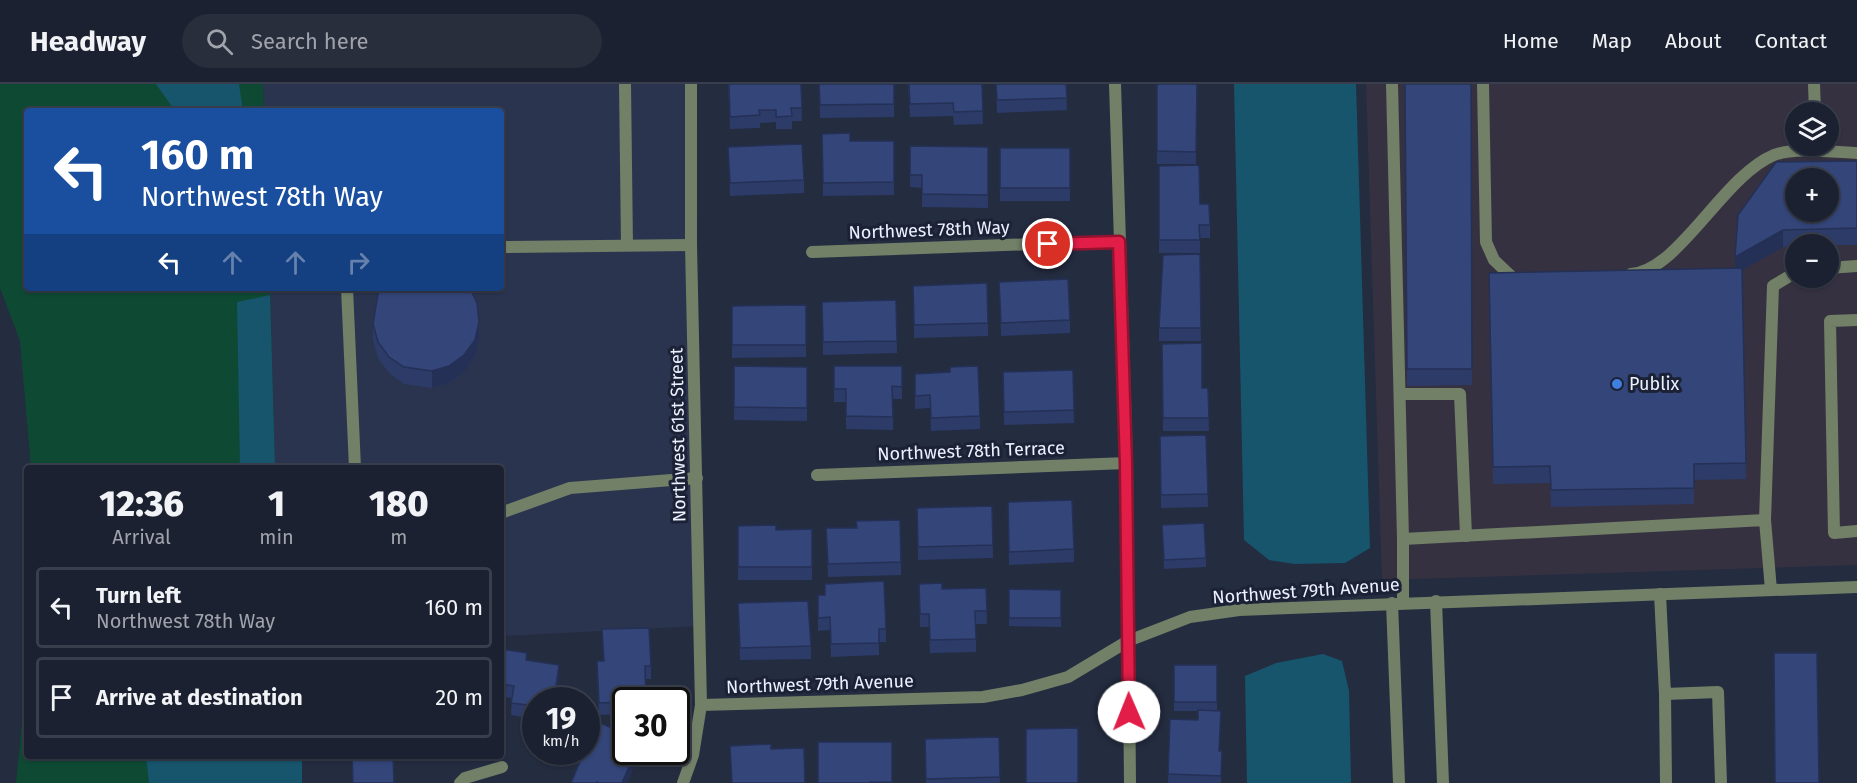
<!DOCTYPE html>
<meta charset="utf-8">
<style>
body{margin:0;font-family:"Fira Sans",sans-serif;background:#282e3c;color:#f1f3f6;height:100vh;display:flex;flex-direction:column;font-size:22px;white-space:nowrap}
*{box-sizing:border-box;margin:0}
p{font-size:20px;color:#a0a3ab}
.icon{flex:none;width:33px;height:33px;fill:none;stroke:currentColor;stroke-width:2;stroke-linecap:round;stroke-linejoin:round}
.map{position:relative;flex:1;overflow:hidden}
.side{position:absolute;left:24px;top:381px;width:480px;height:294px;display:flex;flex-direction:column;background:#1b2130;border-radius:6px;box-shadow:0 2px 4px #0004,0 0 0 2px #393e4c}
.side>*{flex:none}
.banner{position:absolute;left:24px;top:24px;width:480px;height:183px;border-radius:6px;box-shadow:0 2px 4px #0004,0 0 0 2px #393e4c;background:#1a4fa0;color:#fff;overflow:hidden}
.buttons{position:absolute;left:1785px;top:18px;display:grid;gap:12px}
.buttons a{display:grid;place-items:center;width:54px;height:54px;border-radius:50%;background:#1b2130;box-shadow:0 2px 4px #0004,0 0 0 2px #393e4c;font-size:30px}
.speed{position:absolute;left:522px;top:603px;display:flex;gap:12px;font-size:30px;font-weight:700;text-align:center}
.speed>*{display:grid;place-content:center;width:78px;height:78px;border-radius:50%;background:#1b2130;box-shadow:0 2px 4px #0004,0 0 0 2px #393e4c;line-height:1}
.speed small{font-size:15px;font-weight:400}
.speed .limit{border:3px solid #111;border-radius:9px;background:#fff;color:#111}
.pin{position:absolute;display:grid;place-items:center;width:51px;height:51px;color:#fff;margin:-26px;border:3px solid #fff;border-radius:50%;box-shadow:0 2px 6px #0007}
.me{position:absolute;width:66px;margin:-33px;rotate:359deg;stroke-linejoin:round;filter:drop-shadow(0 0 4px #0008)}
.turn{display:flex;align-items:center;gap:21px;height:126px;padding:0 18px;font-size:27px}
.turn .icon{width:78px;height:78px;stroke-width:2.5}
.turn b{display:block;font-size:42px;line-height:51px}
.lanes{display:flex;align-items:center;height:57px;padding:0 18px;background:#0003;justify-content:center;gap:30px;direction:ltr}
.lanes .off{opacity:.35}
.eta{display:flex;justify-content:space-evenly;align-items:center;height:102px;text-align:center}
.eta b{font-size:36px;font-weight:800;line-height:42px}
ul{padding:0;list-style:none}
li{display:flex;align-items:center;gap:18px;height:81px;margin:0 12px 9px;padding:0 6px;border:3px solid #393e4c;border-radius:6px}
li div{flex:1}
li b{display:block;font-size:22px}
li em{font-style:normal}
header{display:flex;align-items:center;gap:36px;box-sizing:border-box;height:84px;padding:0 30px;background:#1b2130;border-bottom:2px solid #393e4c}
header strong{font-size:28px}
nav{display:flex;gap:33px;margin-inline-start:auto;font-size:21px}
.search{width:420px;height:54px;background:#282e3c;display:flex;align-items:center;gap:15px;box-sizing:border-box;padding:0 21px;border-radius:33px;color:#a0a3ab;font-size:22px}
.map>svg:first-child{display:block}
.commercial{fill:#363141;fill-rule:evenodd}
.built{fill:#2b344f}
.green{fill:#0e4934}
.water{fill:#17556d}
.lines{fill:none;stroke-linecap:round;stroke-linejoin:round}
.lane{stroke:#718067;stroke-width:12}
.street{stroke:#718067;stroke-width:12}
.wall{fill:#2c3b68}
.shaded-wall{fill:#243055}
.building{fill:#334579;stroke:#243055;stroke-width:1.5;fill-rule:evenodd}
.route-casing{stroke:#92132f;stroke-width:15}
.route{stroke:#e11d48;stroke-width:10}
.shop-dot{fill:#3f7fe0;stroke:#1b2236;stroke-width:2}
.labels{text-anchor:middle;stroke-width:6;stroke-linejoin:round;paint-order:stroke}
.street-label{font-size:18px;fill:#ecf1ff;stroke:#1b2236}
.poi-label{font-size:18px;fill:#ecf1ff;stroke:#1b2236;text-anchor:start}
</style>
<header>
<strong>Headway</strong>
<div class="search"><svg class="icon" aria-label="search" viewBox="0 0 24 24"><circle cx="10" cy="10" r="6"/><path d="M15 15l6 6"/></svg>Search here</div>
<nav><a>Home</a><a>Map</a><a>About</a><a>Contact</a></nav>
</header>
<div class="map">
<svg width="1857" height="699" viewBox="0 0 1857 699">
<rect width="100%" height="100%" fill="#242c40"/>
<!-- commercial -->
<path class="commercial" d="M1366,0H1857V481L1382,496ZM1796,28H1828V62H1796ZM1796,94H1828V128H1796ZM1796,160H1828V194H1796Z"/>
<!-- built -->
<path class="built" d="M263,0H688L700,542L501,552V384H275L269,204H501V27H264Z"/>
<!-- green -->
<g class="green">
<path d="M0,0H263L264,27H27V204H270L275,384H31L20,257L0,204Z"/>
<path d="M27,586V672H302V699H16Z"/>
</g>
<!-- water -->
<g class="water">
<path d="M156,0H239L243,27H175Z"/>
<path d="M1234,0H1356L1370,464L1345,479L1295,480L1269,476L1244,456Z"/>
<path d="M270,211L275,384H240L237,218Z"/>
<path d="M1323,570L1342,577L1349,607L1351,699H1247L1245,592L1276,579Z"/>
<path d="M146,672H302V699H149Z"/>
</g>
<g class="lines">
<!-- lane -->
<g class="lane">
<path d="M625,0L627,161"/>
<path d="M1392,0L1403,455"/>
<path d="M1483,0L1486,158L1494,176L1513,194H1520"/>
<path d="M1814,0L1815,28"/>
<path d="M501,163L691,161"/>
<path d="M1828,184L1857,182"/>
<path d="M1631,190C1679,187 1723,92 1774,71C1794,63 1835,68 1857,69"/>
<path d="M347,204L355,384"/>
<path d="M1857,236L1830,237L1834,449L1857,447"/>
<path d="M1400,310H1460L1466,452"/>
<path d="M501,429L570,404L697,394"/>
<path d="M1765,436L1773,202L1796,188"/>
<path d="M1660,510L1665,610L1718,608L1721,699"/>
<path d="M1436,517L1443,699"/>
<path d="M1392,519L1399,699"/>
<path d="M1403,519V455L1765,436L1771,506"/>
<path d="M1665,610L1666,699"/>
</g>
<!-- street -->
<g class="street">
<path d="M1115,0L1127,379L1130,699"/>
<path d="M812,168L1119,157"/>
<path d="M817,391L1127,379"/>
<path d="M701,621L983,613L1022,606L1068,593L1128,557L1190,533L1239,526L1857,503"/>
<path d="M460,699L465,694L502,683"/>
<path d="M683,699L693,671L701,621L691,161V0"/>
</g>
</g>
<!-- wall -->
<g class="wall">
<path d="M728,0H801L802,37H792V45H776V38L760,39V44L730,45Z"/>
<path d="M819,0H894V33L820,34Z"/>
<path d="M908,0H982L983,40L954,41L953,32L910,33Z"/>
<path d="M996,0H1066L1067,26L997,29Z"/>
<path d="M1157,0H1197L1196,80H1157Z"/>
<path d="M1405,0H1471L1472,301L1407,302Z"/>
<path d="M822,50L850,57H894V111L823,112Z"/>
<path d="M910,62L988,63V124L922,123V104L910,103Z"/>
<path d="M728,63L804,96V109L730,112Z"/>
<rect x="1000" y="64" width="70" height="53"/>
<path d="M1857,77V161H1828V160H1796V162L1783,163L1742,186L1746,395L1694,396V420L1551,423L1550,399L1493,400L1489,189L1735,184Z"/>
<path d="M1159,82L1200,120L1210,141V154H1200V169H1159Z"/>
<path d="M1200,170L1201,257H1159V244Z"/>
<path d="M999,198L1070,236V249L1001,252Z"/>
<path d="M913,214L988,239V252L914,254Z"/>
<path d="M896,216L897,269L823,271L822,218Z"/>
<path d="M806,221V273L732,274V222Z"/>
<path d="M373,240L479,254L475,272L464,288L449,299L432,304L404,300L389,289L378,274L373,256Z"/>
<path d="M1162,260L1202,304H1208L1209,347H1163Z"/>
<path d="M734,282L807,283V337L734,336Z"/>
<path d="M834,282H902V315H893V346L846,345V318H834Z"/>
<path d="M1073,286L1074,339L1004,341L1003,301Z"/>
<path d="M915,290L980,332V345L931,347L930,324L915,325Z"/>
<path d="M1206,351L1208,423L1161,424L1160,352Z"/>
<path d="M1008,418L1074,465V478L1009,481Z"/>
<path d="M992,422L993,474L918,476L917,424Z"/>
<path d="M738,442L776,446L812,445V496H738Z"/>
<path d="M826,444L901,478V491L828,493Z"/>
<path d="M1162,449L1206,474V483L1164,485Z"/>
<path d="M919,500L942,505L986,504L987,540H976V568L930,569L929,543H920Z"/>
<path d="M1009,505L1061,506V543L1009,542Z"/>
<path d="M818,511L886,545V558H879V571L831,573L830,546L818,547Z"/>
<path d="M738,532L811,562V575L740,576Z"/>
<path d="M602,545L651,582V595H646L626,616V630L599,631L597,590L603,577Z"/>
<path d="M501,565L527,577L559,594L536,616V635L511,631L512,614L501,613Z"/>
<path d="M1174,581H1217V627L1221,640L1219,667H1222L1221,699H1168L1170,635L1198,636V627H1174Z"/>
<path d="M586,637L640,668L627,699H571L583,671L578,669V668H586Z"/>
<path d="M999,653L1000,699H926L925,668Z"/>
<path d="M892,658V699H818Z"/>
</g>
<!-- shaded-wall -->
<g class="shaded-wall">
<path d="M1783,146V163L1735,190V173Z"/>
<path d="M479,238V254L475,272L464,288L449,299L432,304V287Z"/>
<path d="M559,581V594L556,616H554Z"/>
<path d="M635,668H640V669L627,699H622Z"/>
</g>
<!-- building -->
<g class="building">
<path d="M729,0H801L802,24H791L792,32L776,33V26H759L760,31L730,33Z"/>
<path d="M819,0H894V20L820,21Z"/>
<path d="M909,0H982L983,27L954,28L953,19L910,20Z"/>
<path d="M996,0H1066L1067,14L997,16Z"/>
<path d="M1157,0H1197L1196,68L1157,67Z"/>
<path d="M1405,0H1471L1472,285H1407Z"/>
<path d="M850,49V57H894V98L823,99L822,50Z"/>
<path d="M802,60L804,96L730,99L728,63Z"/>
<path d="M910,62L988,63V111L922,110V91H910Z"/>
<rect x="1000" y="64" width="70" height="40"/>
<path d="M1857,77V144L1783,146L1735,173L1738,131L1776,78ZM1796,94H1828V128H1796Z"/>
<path d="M1199,81L1200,120H1209L1210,141H1199L1200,156H1159V82Z"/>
<path d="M1200,170L1201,244H1159L1163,171Z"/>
<path d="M1742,184L1746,379L1694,380V404L1551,406L1550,382L1493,383L1489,189Z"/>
<path d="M1068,195L1070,236L1001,239L999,198Z"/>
<path d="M987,199L988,239L914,241L913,202Z"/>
<path d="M382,204H470L477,219L479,238L475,256L464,271L449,282L432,287L404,283L389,273L378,258L373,240L378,210Z"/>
<path d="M896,216L897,257L823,258L822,218Z"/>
<path d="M806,221V261H732V222Z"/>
<path d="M1202,259V304H1208L1209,334H1163L1162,260Z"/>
<path d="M734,282L807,283V324L734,323Z"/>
<path d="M834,282H902V303L892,302L893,333L846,332V305H834Z"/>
<path d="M978,282L980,332L931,334L930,311L915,312V290L950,288V283Z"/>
<path d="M1073,286L1074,326L1004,328L1003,288Z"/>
<path d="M1206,351L1208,410L1161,411L1160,352Z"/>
<path d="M1072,416L1074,465L1009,468L1008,418Z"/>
<path d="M992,422L993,461L918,463L917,424Z"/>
<path d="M900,436L901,478L828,480L826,444H857L856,437Z"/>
<path d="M1204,439L1206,474L1164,476L1162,441Z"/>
<path d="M776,441V446L812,445V483H738V442Z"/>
<path d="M884,497L886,545H879V559L831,560L830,533L818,534V511H825V500Z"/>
<path d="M942,499V505L986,504L987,527H975L976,555L930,556L929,530H920L919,500Z"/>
<path d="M1009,505L1061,506V534H1009Z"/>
<path d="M808,517L811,562L740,564L738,519Z"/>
<path d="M649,544L651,582H645L646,616H626V618L599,619L597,577H604L602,545Z"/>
<path d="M501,565L527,569L526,576L559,581L554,616H536V622L511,619L514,602L501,600Z"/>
<path d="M1774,569H1817L1819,699H1775Z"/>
<rect x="1174" y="581" width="43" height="37"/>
<path d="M1198,626L1221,627L1219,667H1222L1221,692L1168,690L1170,635L1198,636Z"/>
<path d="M588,634L626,650V668H635L622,699H599L597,698V699H571L584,668H586L587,660H586V637Z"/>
<path d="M1078,644V699H1026V645Z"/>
<path d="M999,653L1000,693L926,695L925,655Z"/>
<path d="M818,658H892V698H870V699H818Z"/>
<path d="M771,660V665L804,664L805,699H732L730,662Z"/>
<path d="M352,672H393L394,699H353Z"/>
</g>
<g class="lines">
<!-- route casing -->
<g class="route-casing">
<path id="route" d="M1048,160L1119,158L1126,380L1129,628"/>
</g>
<!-- route -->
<use href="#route" class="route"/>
</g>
<!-- markers -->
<circle class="shop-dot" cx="1617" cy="300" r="6"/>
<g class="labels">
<!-- street labels -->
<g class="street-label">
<text transform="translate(929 146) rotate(-2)" y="6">Northwest 78th Way</text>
<text transform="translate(678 351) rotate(-91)" y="6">Northwest 61st Street</text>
<text transform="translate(971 367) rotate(-2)" y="6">Northwest 78th Terrace</text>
<text transform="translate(1306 507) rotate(-4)" y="6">Northwest 79th Avenue</text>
<text transform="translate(820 600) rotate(-2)" y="6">Northwest 79th Avenue</text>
</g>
<!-- poi labels -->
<g class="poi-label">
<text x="1629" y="306">Publix</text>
</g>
</g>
</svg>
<div class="buttons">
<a><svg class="icon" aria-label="layers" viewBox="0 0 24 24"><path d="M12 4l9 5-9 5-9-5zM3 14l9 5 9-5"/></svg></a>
<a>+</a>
<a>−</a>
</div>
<div class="speed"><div>19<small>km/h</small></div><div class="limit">30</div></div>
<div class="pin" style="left:1048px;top:160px;background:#d93025"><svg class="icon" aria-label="arrive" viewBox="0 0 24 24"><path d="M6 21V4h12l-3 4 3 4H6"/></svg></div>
<svg class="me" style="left:1129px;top:628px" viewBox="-20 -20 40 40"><circle r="19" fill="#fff"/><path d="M0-13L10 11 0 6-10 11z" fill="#e11d48"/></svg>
<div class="banner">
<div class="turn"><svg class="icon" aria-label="left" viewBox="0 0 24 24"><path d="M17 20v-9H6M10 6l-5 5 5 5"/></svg><div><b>160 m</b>Northwest 78th Way</div></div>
<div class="lanes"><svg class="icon" aria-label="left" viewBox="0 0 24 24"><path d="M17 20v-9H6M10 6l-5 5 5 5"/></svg><svg class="icon off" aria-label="ahead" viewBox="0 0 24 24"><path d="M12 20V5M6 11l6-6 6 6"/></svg><svg class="icon off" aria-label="ahead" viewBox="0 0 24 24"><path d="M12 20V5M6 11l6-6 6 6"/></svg><svg class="icon off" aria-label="right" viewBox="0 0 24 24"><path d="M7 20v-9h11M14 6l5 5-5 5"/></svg></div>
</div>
<section class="side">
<div class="eta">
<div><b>12:36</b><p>Arrival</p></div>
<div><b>1</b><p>min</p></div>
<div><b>180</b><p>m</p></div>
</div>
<ul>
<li><svg class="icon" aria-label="left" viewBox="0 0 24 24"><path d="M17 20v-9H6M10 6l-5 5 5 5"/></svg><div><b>Turn left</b><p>Northwest 78th Way</p></div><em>160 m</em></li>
<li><svg class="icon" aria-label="arrive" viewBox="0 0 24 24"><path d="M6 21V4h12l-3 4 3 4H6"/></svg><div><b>Arrive at destination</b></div><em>20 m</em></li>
</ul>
</section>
</div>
